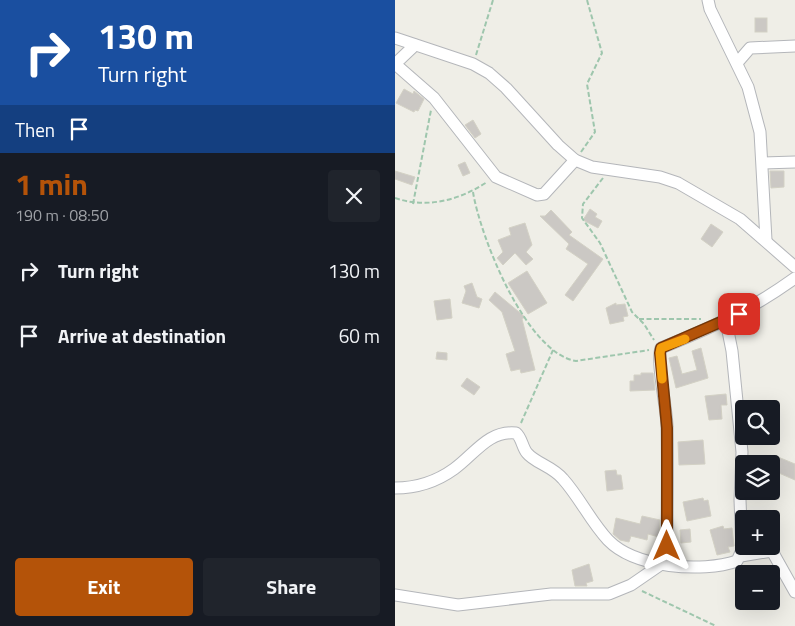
<!DOCTYPE html>
<meta charset="utf-8">
<style>
body{margin:0;font-family:"Titillium Web",sans-serif;background:#20242c;color:#f1f3f6;height:100vh;display:flex;flex-direction:column;font-size:19px;white-space:nowrap}
*{box-sizing:border-box;margin:0}
p{font-size:16px;color:#9ea1a6}
.icon{flex:none;width:28px;height:28px;fill:none;stroke:currentColor;stroke-width:2;stroke-linecap:round;stroke-linejoin:round}
.map{position:relative;flex:1;overflow:hidden}
.sheet{display:flex;flex-direction:column;background:#171b24;width:395px}
.sheet>*{flex:none}
.top-card{background:#1a4fa0;color:#fff;overflow:hidden}
.fabs{position:absolute;left:340px;top:400px;display:grid;gap:10px}
.fabs a{display:grid;place-items:center;width:45px;height:45px;border-radius:5px;background:#171b24;box-shadow:0 5px 20px #0002;font-size:25px}
.pin{position:absolute;display:grid;place-items:center;width:42px;height:42px;color:#fff;margin:-21px;border-radius:10px;box-shadow:0 2px 8px #0006}
.me{position:absolute;width:55px;margin:-28px;rotate:0deg;stroke-linejoin:round;filter:drop-shadow(0 0 4px #0008)}
.turn{display:flex;align-items:center;gap:18px;height:105px;padding:0 15px;font-size:22px}
.turn .icon{width:65px;height:65px;stroke-width:2.5}
.turn b{display:block;font-size:35px;line-height:42px}
.then{display:flex;align-items:center;height:48px;padding:0 15px;background:#0003;gap:10px;font-size:19px}
.round{display:grid;place-items:center;flex:none;width:52px;height:52px;border-radius:5px;background:#20242c}
.head{display:flex;align-items:center;justify-content:space-between;height:85px;padding:0 15px}
h1{font-size:30px;font-weight:700;line-height:38px;color:#b45309}
.action{display:flex;gap:10px;margin-top:auto;padding:10px 15px}
.action a{flex:1;height:58px;border-radius:5px;background:#b45309;color:#fff;font-size:20px;font-weight:700;line-height:58px;text-align:center}
.action a+a{background:#20242c;color:#f1f3f6}
ul{padding:0;list-style:none}
li{display:flex;align-items:center;gap:15px;height:65px;padding:0 15px}
li div{flex:1}
li b{display:block;font-size:19px}
li em{font-style:normal}
main{display:flex;flex:1;min-height:0}
.map>svg:first-child{display:block}
.building{fill:#cbc8c4;stroke:#d3d1c5}
.lines{fill:none;stroke-linecap:round;stroke-linejoin:round}
.street-casing{stroke:#b4b6ba;stroke-width:13}
.path{stroke:#9ec6ad;stroke-width:2;stroke-dasharray:5 2.5;stroke-linecap:butt}
.street{stroke:#fff;stroke-width:11}
.route-casing{stroke:#753606;stroke-width:12}
.route{stroke:#b45309;stroke-width:9}
.slow{stroke:#f59e0b;stroke-width:9}
</style>
<main>
<section class="sheet">
<div class="top-card">
<div class="turn"><svg class="icon" aria-label="right" viewBox="0 0 24 24"><path d="M7 20v-9h11M14 6l5 5-5 5"/></svg><div><b>130 m</b>Turn right</div></div>
<div class="then">Then<svg class="icon" aria-label="arrive" viewBox="0 0 24 24"><path d="M6 21V4h12l-3 4 3 4H6"/></svg></div>
</div>
<div class="head"><div><h1>1 min</h1><p>190 m · 08:50</p></div><a class="round"><svg class="icon" aria-label="close" viewBox="0 0 24 24"><path d="M6 6l12 12M18 6L6 18"/></svg></a></div>
<ul>
<li><svg class="icon" aria-label="right" viewBox="0 0 24 24"><path d="M7 20v-9h11M14 6l5 5-5 5"/></svg><div><b>Turn right</b></div><em>130 m</em></li>
<li><svg class="icon" aria-label="arrive" viewBox="0 0 24 24"><path d="M6 21V4h12l-3 4 3 4H6"/></svg><div><b>Arrive at destination</b></div><em>60 m</em></li>
</ul>
<div class="action"><a>Exit</a><a>Share</a></div>
</section>
<div class="map">
<svg width="400" height="626" viewBox="0 0 400 626">
<rect width="100%" height="100%" fill="#efeee7"/>
<!-- building -->
<g class="building">
<rect x="360" y="18" width="12" height="14"/>
<path d="M9,89L18,94L19,91L29,99L23,111L20,110L19,112L1,103Z"/>
<path d="M78,120L86,134L80,138L70,125Z"/>
<path d="M70,162L75,173L68,176L63,165Z"/>
<path d="M0,171L20,177L17,185L0,179Z"/>
<path d="M375,171H389V187L376,188Z"/>
<path d="M195,209L202,214L200,217L207,221L203,228L188,220Z"/>
<path d="M156,210L177,232L174,235L208,259L178,301L170,295L193,264L171,249L174,244L145,216H150Z"/>
<path d="M130,223L137,245L131,252L138,259L131,265L120,253L108,265L102,258L108,252L103,240L116,235L114,228Z"/>
<path d="M316,224L328,232L317,247L306,239Z"/>
<path d="M132,271L152,303L133,314L113,283Z"/>
<path d="M77,283L82,297L87,299L84,308L67,303L71,291L69,286Z"/>
<path d="M100,292L130,317L127,319L140,370L126,373L125,369L116,371L111,354L120,351L107,312L94,300Z"/>
<path d="M55,299L57,318L42,320L39,301Z"/>
<path d="M221,303V305L230,304L233,316L228,317L229,321L215,324L211,308Z"/>
<path d="M306,348L313,378L281,388L274,358L282,356L287,374L302,370L297,351Z"/>
<path d="M42,352L52,353V360L41,359Z"/>
<path d="M246,373H258L260,390L235,391V381H239V375H246Z"/>
<path d="M72,378L85,387L79,395L66,386Z"/>
<path d="M331,394L332,405H326L327,419L314,420L310,396Z"/>
<path d="M308,440L310,464L284,465L283,442Z"/>
<path d="M383,457L400,464V480L377,470Z"/>
<path d="M221,470L222,475H226L228,489L212,491L210,471Z"/>
<path d="M308,498L309,501L313,500L316,516L292,521L288,502Z"/>
<path d="M247,516L265,520L264,537L253,534L252,540L236,536L234,542L225,540L218,534L221,518L245,524Z"/>
<path d="M328,526L329,529L337,528L339,546L333,547L335,552L322,555L315,530Z"/>
<path d="M295,529L296,542L286,543L285,530Z"/>
<path d="M194,564L198,581L191,583L192,586H180L177,570Z"/>
</g>
<g class="lines">
<!-- street casing -->
<g class="street-casing">
<g id="street">
<path d="M313,0L315,9L353,87L365,132L371,240"/>
<path d="M0,38L78,64L94,73L111,88L163,145L180,160L197,167L265,177L283,183L345,219L400,267"/>
<path d="M20,45L0,64L39,98L101,177L142,195L149,194L180,160"/>
<path d="M342,63L355,48L400,46"/>
<path d="M368,163L400,162"/>
<path d="M0,488C22,488 41,482 59,469C79,455 93,430 121,433C127,438 127,447 132,453C140,463 157,466 168,479C185,498 196,522 213,540C240,568 307,573 342,561L347,550L345,500L347,452L337,351L331,321"/>
<path d="M346,556L377,551L400,592"/>
<path d="M0,595L63,605L156,594H214L236,585L268,563L272,546C272,507 273,467 272,427C272,409 261,362 266,348C318,327 354,311 400,278"/>
</g>
</g>
<!-- path -->
<g class="path">
<path d="M81,55L98,0"/>
<path d="M186,152L200,132L192,84L207,53L192,0"/>
<path d="M208,178L188,204L187,218L205,243L237,312L249,324L259,340"/>
<path d="M78,192C85,236 131,353 181,361L254,350"/>
<path d="M0,198C32,209 65,200 92,182"/>
<path d="M18,204L36,110"/>
<path d="M244,319H306"/>
<path d="M126,423L158,350"/>
<path d="M247,591L321,626"/>
</g>
<!-- street -->
<use href="#street" class="street"/>
</g>
<g class="lines">
<!-- route casing -->
<g class="route-casing">
<path id="route" d="M272,546V428L265,353L266,348L344,314"/>
</g>
<!-- route -->
<use href="#route" class="route"/>
<!-- slow -->
<path class="slow" d="M267,379L265,353L266,348L290,339"/>
</g>
</svg>
<div class="fabs">
<a><svg class="icon" aria-label="search" viewBox="0 0 24 24"><circle cx="10" cy="10" r="6"/><path d="M15 15l6 6"/></svg></a>
<a><svg class="icon" aria-label="layers" viewBox="0 0 24 24"><path d="M12 4l9 5-9 5-9-5zM3 14l9 5 9-5"/></svg></a>
<a>+</a>
<a>−</a>
</div>
<div class="pin" style="left:344px;top:314px;background:#d93025"><svg class="icon" aria-label="arrive" viewBox="0 0 24 24"><path d="M6 21V4h12l-3 4 3 4H6"/></svg></div>
<svg class="me" style="left:272px;top:546px" viewBox="-20 -20 40 40"><path d="M0-17L14 15 0 8-14 15z" fill="#b45309" stroke="#fff" stroke-width="4"/></svg>
</div>
</main>
